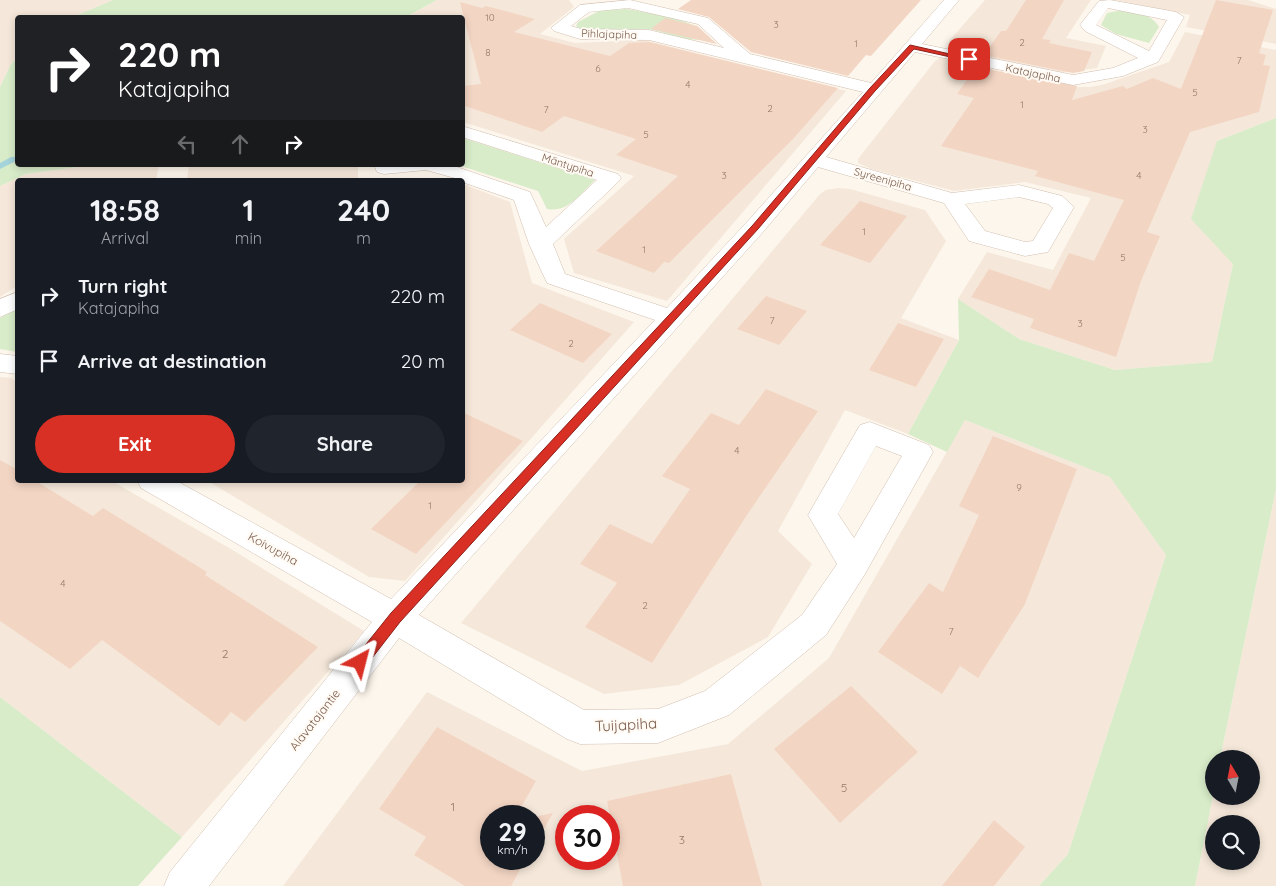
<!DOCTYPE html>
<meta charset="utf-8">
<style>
body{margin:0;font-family:Quicksand,sans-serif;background:#20242c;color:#f1f3f6;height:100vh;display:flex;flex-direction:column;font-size:19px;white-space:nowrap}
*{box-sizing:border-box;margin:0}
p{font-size:16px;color:#9ea1a6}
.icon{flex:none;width:28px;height:28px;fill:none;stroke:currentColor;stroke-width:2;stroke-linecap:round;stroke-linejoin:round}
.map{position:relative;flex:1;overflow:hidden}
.side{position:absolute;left:15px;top:178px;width:450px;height:305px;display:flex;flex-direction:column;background:#171b24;border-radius:5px;box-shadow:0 2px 8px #0003}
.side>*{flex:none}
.hud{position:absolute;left:15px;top:15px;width:450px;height:152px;border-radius:5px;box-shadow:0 2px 8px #0003;background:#202124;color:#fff;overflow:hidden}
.needle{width:32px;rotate:350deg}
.tools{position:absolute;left:1205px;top:750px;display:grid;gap:10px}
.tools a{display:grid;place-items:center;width:55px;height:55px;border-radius:50%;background:#171b24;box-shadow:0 2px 8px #0003;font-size:25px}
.speed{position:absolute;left:480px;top:805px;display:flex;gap:10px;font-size:25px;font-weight:700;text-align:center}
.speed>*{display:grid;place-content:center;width:65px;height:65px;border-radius:50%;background:#171b24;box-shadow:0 2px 8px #0003;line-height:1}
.speed small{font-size:12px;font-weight:400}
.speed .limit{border:8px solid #d22;background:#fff;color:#111}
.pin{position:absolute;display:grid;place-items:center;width:42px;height:42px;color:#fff;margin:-21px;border-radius:10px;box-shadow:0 2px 8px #0006}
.me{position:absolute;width:55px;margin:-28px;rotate:38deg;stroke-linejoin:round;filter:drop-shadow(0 0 4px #0008)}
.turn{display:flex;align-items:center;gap:18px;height:105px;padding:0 20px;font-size:22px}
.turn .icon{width:65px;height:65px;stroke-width:2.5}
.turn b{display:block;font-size:35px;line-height:42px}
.lanes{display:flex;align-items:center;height:48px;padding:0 20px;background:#0003;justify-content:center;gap:25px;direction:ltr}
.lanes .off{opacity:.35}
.eta{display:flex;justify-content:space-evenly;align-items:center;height:85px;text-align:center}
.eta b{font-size:30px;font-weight:700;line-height:35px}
.cta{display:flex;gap:10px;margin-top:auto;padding:10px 20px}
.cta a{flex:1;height:58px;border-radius:30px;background:#d93025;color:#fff;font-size:20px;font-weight:700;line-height:58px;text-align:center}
.cta a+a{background:#20242c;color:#f1f3f6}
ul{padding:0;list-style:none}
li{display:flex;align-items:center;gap:15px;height:65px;padding:0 20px}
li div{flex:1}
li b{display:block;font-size:19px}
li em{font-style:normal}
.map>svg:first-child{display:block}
.residential{fill:#f5e8da;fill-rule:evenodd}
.green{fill:#d8ecc9}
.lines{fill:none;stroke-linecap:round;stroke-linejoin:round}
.stream{fill:#a5d3da;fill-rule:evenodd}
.building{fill:#f3d5c3}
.street-casing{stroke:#d1beb0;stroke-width:1}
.street{fill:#fff;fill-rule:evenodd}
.route{fill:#d93025;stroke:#8d1f18}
.labels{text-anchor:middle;stroke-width:4;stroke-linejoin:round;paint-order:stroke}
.number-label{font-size:10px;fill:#987a6a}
.far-street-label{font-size:11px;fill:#7a5c4d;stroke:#fffaf3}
.street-label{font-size:12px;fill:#7a5c4d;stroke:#fffaf3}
.near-number-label{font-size:12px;fill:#987a6a}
.near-street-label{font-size:15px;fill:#7a5c4d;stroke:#fffaf3}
</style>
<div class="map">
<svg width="1276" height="886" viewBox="0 0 1276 886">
<rect width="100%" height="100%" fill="#fdf6ec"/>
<!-- residential -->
<g class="residential">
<path d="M0,0H113L73,17L18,18L17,59L11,64L0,87Z"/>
<path d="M437,0H569L574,7L540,34L575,43L644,40L846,91L667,301L574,273L564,239L634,176L463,122L462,18H405Z"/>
<path d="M985,0H1091L1066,38L1106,46L1097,68L1059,73L954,50L949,45V41Z"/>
<path d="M1115,0H1248L1276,9V44L1186,27L1190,15Z"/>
<path d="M1185,32L1276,50V118L1217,141L1233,264L1212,362L1115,370L1019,339L958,299L987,252L1053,270L1091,198L1025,182L954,191L871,169L858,163V159L935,61L940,58L1074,87H1090L1102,85L1169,62Z"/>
<path d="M92,165H159L156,180H18L17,286L0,297V186L26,174Z"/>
<path d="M189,165H358V180H187Z"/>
<path d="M463,184L510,202L532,283L634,322L405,581L369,577L206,480H462Z"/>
<path d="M838,188L850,189L925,210L946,241L901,318L959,340L908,434L845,410L778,531L812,564L768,637L679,685L604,694L461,623L820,194L826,190Z"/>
<path d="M0,377L11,378L17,382L18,480H110L231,549L364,631L182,837L0,697Z"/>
<path d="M965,420L1111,477L1166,555L1068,854L1039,886H283L427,692L582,771L728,744L829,658ZM491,816H534V859H491ZM566,816H609V859H566Z"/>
<path d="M1276,489V886H1195L1214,791V796H1251V759H1220ZM1214,824H1251V861H1214Z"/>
</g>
<!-- green -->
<g class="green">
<path d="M113,0H437L404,18L73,17Z"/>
<path d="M627,9C646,13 699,19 707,37C695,46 662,30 646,29C628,28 591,37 576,26L578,22L601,10Z"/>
<path d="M1117,11C1131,11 1151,13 1159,27L1149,43L1116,34L1101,25L1107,13Z"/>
<path d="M17,59L18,165H92L26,174L0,186V87L11,64Z"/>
<path d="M1276,118V489L1220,759H1214V791L1195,886H1039L1068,854L1166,555L1110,477L965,420L947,452L908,434L959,340L958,299L1019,339L1115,370L1212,362L1233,264L1191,219L1217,141Z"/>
<path d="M463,138L595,180C580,194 568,213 547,209L538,191L458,165H462Z"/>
<path d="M17,308V352L0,349V318Z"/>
<path d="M0,697L182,837L138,886H0Z"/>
</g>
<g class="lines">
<!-- stream -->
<path class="stream" d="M11,157H17L18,160L0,169V163Z"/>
</g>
<!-- building -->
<g class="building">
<path d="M691,0H921L871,56L866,55L848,76L751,52L709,17L678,9Z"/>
<path d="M1026,0H1064L1042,39L1051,40L1049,43L1092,52L1084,71L1073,73L984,55L1001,31H1006Z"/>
<path d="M1216,0L1273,10L1259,53L1266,55L1263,65L1270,66L1259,112L1190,132L1147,232L1160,236L1141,281L1116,357L1030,328L1034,319L971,297L989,269L1050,290L1069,253L1094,261L1124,200L1035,176L1038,171L941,146L974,98L957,94L976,67L1077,86L1072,100L1123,86L1127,89L1153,78L1181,89Z"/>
<path d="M460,2L482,8L486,6L535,19L514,32L610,56L629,43L649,42L838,88L793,139L669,263L664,262L654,273L596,251L678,176L616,155L636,139L564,116L542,132L462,105V86L481,84Z"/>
<path d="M665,18L697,26L717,44L651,29Z"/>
<path d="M860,201L907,216L870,263L820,245Z"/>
<path d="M766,296L807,311L779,345L737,329Z"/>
<path d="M540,303L612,334L583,363L510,330Z"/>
<path d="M898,323L944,339L916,387L869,370Z"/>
<path d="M766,389L818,411L747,515L652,663L585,627L617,583L580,564L610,524L652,544L690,489L662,476L711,413L739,425Z"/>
<path d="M462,412L523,441L416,554L371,529L421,480H462Z"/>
<path d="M993,436L1077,469L1025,604L978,678L960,666L942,694L878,652L929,583L943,592L979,515L959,506Z"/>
<path d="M0,460L18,470V480H34L93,516L103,508L207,572L205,575L318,647L245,722L231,712L219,726L102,640L70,669L0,621Z"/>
<path d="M851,686L918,752L840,823L774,749Z"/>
<path d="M437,727L536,781L516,816H491V859H526L511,886H465L414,855L426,837L379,809Z"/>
<path d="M731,774L762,886H623L607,801Z"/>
<path d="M553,813L534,846V817Z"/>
<path d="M994,820L1025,847L994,886H942Z"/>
</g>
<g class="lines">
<!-- street casing -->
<g class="street-casing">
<g id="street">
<path d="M630,0L708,18L750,54L871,83L944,0H959L922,44L1073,75L1113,68L1138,58L1085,31L1080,25L1099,1L1110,0L1176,12L1184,17L1158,62L1123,76L1073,85L915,52L826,157L952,193L1019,185L1062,196L1074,207L1048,252L1025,256L969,241L944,203L818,167L763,232L419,615L584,710L658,709L705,691L802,615L837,564L808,515L860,425L870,422L929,445L933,452L865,574L826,635L729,715L658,743L580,744L567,739L399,638L209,886H164L170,872L372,622L141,488L137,480H175L391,599L655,320L547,283L529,244L514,200L462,182V180L426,170L384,174L377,172L374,165H451L530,192L546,227L597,180L462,137V126L618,174L621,178L618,182L553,244L565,274L667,308L747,222L863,92L649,40L580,39L554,31L551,28L580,5ZM628,8L698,24L724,48L649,30L581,29L571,26L589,12ZM1108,8L1167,20L1149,51L1096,25ZM1019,197L1048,204L1053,208L1033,241L1025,242L985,231L965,204ZM876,446L902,456L854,538L838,514Z"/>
<path d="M18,292V309L0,317V299Z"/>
<path d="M0,354L18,356V374L0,372Z"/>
</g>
</g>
<!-- street -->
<use href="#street" class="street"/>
</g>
<!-- route -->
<path class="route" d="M910,45L972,59L969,61L914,49L875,91L758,229L400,622L365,667L360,669L355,667L353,662L355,658L391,613L752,226L870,88Z"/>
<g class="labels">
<!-- number labels -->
<g class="number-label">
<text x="490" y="21">10</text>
<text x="776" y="28">3</text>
<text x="1022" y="46">2</text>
<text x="856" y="47">1</text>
<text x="488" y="56">8</text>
<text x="1239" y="64">7</text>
<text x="598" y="72">6</text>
<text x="688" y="88">4</text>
<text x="1195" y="96">5</text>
<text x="1022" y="108">1</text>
<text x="770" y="112">2</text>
<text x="546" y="113">7</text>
<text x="1145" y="133">3</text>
<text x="646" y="138">5</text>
<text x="724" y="179">3</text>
<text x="1139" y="179">4</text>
<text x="864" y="235">1</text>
<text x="644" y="253">1</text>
<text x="1123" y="261">5</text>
<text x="772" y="324">7</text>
<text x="1080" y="327">3</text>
<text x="571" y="347">2</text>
<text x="737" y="454">4</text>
<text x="1019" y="491">9</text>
<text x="430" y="509">1</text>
<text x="63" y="587">4</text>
<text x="645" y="609">2</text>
<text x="951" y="635">7</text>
</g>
<!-- far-street labels -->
<g class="far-street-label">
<text transform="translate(609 34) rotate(2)" y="4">Pihlajapiha</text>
<text transform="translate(1033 73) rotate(12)" y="4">Katajapiha</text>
<text transform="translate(568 165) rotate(18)" y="4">Mäntypiha</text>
<text transform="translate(883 179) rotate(16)" y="4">Syreenipiha</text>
</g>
<!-- street labels -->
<g class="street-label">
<text transform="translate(273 549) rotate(29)" y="4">Koivupiha</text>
<text transform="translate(315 720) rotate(-52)" y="4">Alavatajantie</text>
</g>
<!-- near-number labels -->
<g class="near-number-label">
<text x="225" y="658">2</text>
<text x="844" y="792">5</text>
<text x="453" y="811">1</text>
<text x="682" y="844">3</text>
</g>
<!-- near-street labels -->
<g class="near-street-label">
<text transform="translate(626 725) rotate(-3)" y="5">Tuijapiha</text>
</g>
</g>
</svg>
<div class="tools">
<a><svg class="needle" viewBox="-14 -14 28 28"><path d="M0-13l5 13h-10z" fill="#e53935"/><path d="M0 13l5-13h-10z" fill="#9ea1a6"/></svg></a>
<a><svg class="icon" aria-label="search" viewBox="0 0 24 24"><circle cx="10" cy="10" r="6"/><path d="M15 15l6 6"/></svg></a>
</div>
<div class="speed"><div>29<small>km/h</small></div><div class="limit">30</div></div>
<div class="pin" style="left:969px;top:59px;background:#d93025"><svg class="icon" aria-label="arrive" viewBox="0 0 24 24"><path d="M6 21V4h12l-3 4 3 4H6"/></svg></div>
<svg class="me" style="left:360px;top:662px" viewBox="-20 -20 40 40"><path d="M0-17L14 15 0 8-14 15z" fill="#d93025" stroke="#fff" stroke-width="4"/></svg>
<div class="hud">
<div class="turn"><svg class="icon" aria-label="right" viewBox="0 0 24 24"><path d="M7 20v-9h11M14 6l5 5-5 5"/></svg><div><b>220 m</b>Katajapiha</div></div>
<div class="lanes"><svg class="icon off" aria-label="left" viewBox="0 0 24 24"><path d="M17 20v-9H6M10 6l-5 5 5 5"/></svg><svg class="icon off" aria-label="ahead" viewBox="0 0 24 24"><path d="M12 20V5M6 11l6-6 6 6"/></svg><svg class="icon" aria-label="right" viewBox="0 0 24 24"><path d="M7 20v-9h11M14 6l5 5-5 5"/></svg></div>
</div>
<section class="side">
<div class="eta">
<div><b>18:58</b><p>Arrival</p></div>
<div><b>1</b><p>min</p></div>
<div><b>240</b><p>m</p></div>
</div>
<ul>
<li><svg class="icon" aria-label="right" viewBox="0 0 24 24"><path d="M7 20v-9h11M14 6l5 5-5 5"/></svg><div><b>Turn right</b><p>Katajapiha</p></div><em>220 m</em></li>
<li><svg class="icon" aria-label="arrive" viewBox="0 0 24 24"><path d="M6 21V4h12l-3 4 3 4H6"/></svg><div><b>Arrive at destination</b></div><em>20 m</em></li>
</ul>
<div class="cta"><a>Exit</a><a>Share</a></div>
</section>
</div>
